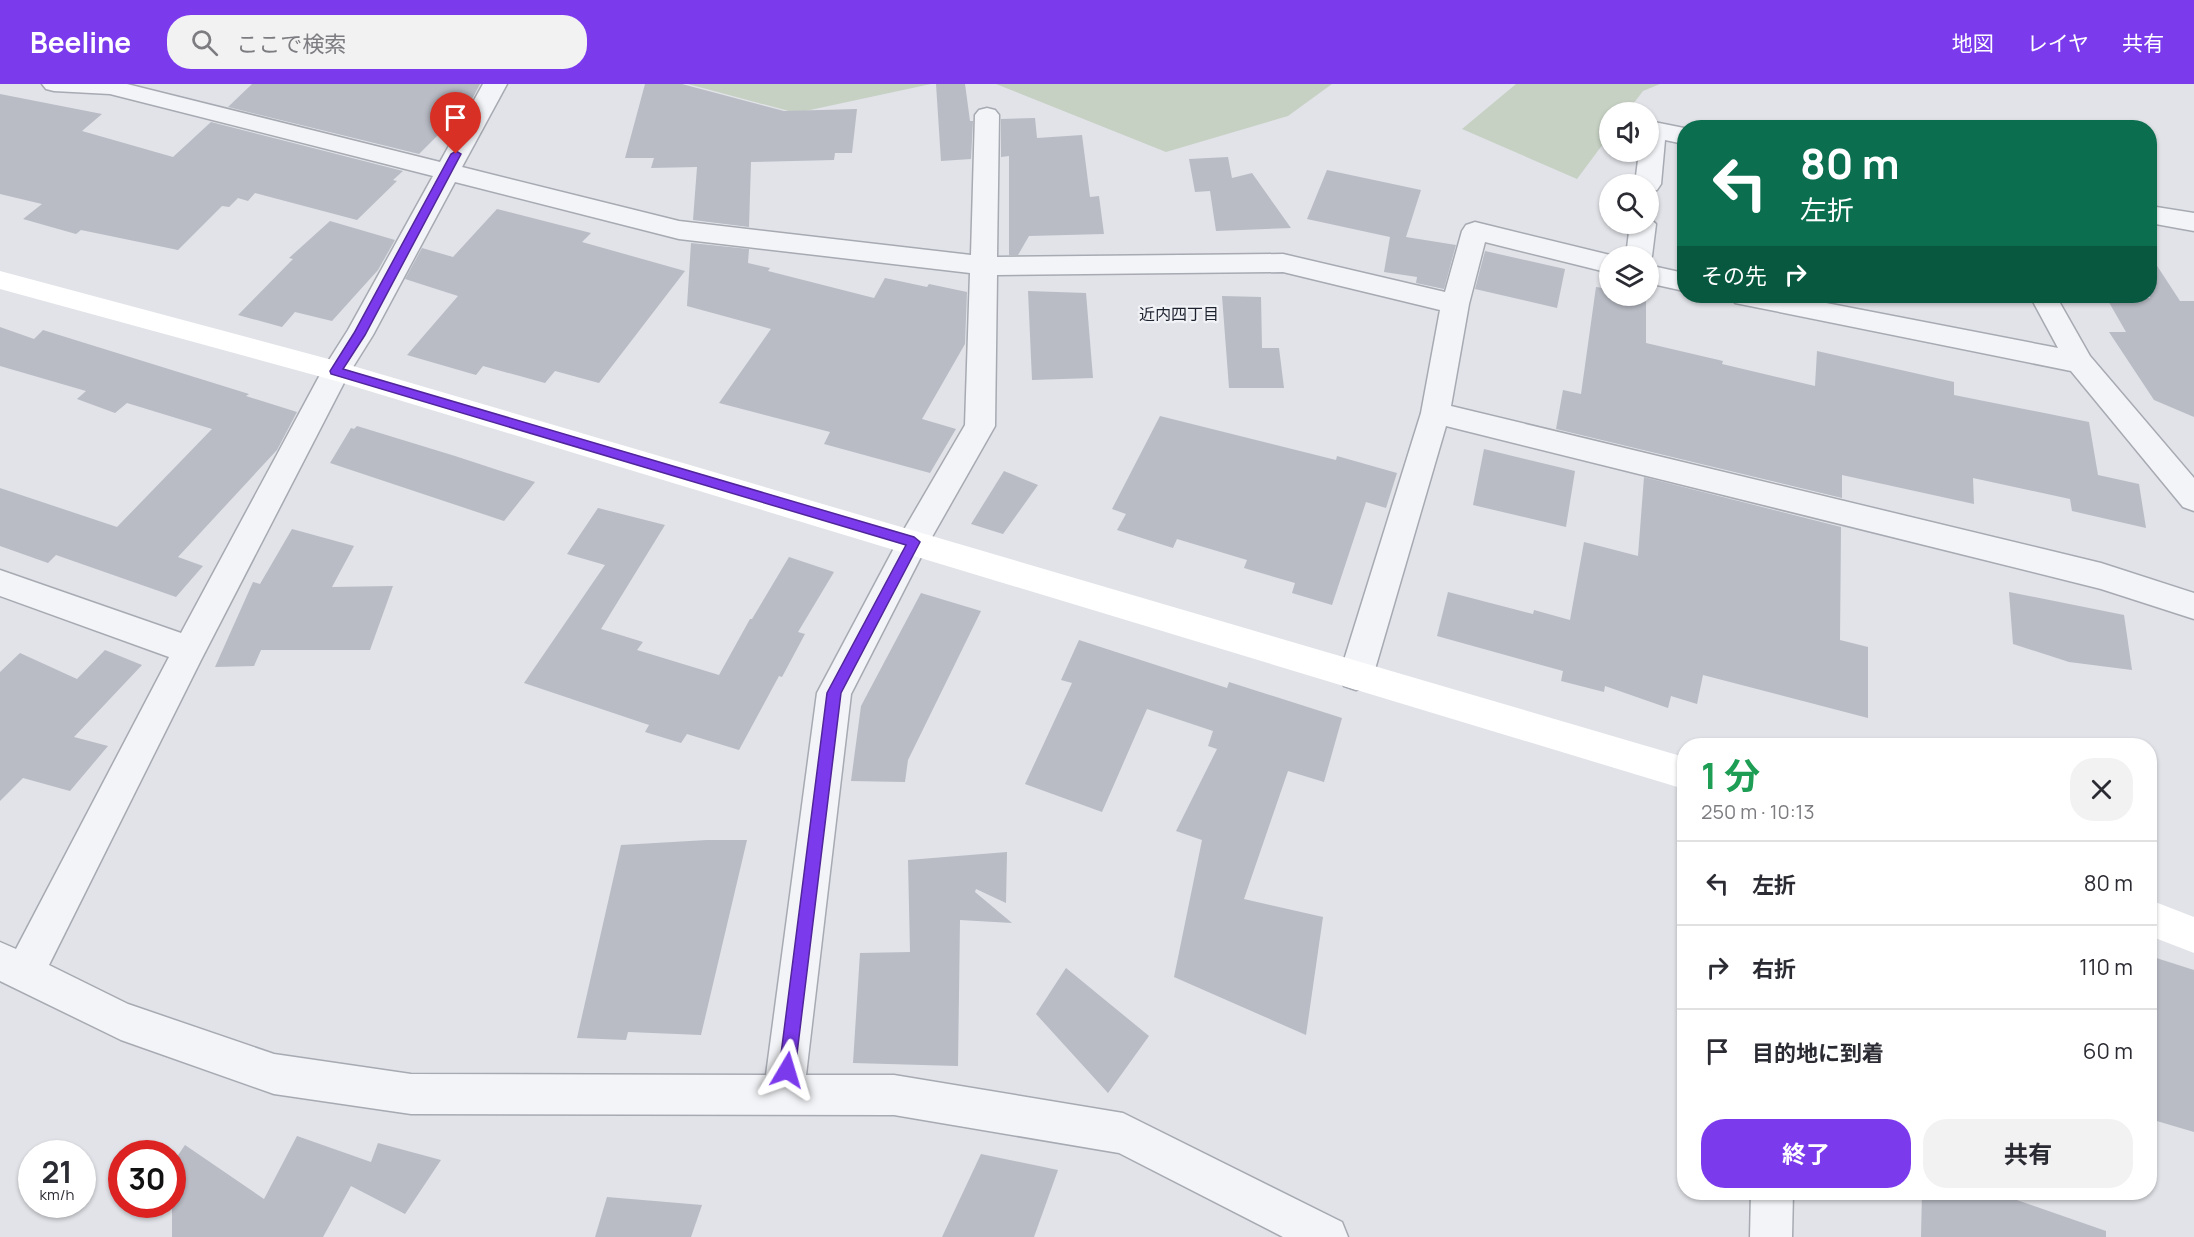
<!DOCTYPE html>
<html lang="ja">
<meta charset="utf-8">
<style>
body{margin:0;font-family:Manrope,"Noto Sans JP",sans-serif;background:#f2f2f3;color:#2b2b33;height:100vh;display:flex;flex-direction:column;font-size:22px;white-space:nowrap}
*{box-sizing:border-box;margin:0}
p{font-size:20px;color:#7c7c81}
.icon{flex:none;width:33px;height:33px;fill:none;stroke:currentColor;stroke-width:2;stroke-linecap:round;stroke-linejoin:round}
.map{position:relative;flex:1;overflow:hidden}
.drawer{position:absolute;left:1677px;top:654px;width:480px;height:462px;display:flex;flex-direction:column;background:#fff;border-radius:24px;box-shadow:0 2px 4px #0004}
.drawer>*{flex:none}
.top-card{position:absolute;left:1677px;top:36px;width:480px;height:183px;border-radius:24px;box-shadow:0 2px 4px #0004;background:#0b6e4f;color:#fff;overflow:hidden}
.tools{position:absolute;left:1599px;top:18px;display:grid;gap:12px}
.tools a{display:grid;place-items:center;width:60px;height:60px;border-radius:50%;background:#fff;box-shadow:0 2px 4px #0004;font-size:30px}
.speed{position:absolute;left:18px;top:1056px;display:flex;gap:12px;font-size:30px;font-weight:700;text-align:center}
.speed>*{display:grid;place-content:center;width:78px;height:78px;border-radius:50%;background:#fff;box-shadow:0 2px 4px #0004;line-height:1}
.speed small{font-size:15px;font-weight:400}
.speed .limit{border:9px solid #d22;background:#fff;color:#111}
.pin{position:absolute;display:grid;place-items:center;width:51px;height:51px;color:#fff;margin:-62px -26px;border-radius:50% 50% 50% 0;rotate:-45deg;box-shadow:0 0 6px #0007}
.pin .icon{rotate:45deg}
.me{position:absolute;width:66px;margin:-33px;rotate:7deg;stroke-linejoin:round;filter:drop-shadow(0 0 4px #0008)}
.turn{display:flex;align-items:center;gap:21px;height:126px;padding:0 24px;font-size:27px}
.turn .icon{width:78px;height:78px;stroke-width:2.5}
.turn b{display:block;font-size:42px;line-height:51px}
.then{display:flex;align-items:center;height:57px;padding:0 24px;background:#0003;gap:12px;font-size:22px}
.round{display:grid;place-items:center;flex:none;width:63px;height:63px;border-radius:24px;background:#f2f2f3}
.head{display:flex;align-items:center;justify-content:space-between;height:102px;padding:0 24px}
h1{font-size:36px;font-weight:700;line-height:45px;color:#1e9e55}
.primary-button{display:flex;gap:12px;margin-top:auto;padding:12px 24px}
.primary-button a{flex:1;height:69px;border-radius:24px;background:#7c3aed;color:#fff;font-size:24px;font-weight:700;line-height:69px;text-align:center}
.primary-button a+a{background:#f2f2f3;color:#2b2b33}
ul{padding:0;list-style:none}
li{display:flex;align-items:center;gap:18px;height:84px;padding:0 24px;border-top:2px solid #e1e1e2}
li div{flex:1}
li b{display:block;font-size:22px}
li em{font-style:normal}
header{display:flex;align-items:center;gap:36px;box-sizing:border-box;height:84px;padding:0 30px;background:#7c3aed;color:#fff}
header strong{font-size:28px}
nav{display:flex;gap:33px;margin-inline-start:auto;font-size:21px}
.search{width:420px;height:54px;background:#f2f2f3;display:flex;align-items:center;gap:15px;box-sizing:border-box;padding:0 21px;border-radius:24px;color:#7c7c81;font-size:22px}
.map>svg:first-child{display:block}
.green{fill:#c6d1c3}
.building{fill:#b9bcc5}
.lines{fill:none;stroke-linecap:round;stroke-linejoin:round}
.street-casing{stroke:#a7aab2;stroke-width:3}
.street{fill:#f3f4f7;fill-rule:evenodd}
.secondary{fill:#fff;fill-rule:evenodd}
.route{fill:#7c3aed;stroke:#51269a;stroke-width:1.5}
.labels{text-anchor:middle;stroke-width:4.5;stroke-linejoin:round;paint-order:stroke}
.neighbourhood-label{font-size:16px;fill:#1d222f;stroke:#f0f2f6}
</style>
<header>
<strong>Beeline</strong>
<div class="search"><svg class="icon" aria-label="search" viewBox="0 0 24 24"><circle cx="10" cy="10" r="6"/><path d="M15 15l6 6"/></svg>ここで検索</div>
<nav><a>地図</a><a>レイヤ</a><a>共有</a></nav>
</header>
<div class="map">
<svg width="2194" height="1153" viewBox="0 0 2194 1153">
<rect width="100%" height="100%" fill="#e1e3e8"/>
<!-- green -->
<g class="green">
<path d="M688,0H931L796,29Z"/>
<path d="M996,0H1332L1288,32L1166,68Z"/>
<path d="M1516,0H1660L1643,7L1627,28H1610L1609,52L1577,95L1462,45Z"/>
</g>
<!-- building -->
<g class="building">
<path d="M252,0H480L470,19L419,70L228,23Z"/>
<path d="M645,0H682L784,27L857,25L852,69H835L834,76L751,78L749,143L693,136L697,83L651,84L654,74H625Z"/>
<path d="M936,0H965L970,37H973L971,75L941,77Z"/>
<path d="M0,10L102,30L82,47L173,73L211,38L403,87L393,96L397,97L357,136L255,109L248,117L238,114L229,123L222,122L178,166L81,146L76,150L23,135L42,120L0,110Z"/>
<path d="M1035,34L1037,54L1082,51L1090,113L1099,112L1104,150L1029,152L1018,171H1009V72L1001,73V35Z"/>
<path d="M1228,73L1232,94L1252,89L1291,144L1216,147L1210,107L1195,108L1189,75Z"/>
<path d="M1327,86L1421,106L1406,153L1456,161L1444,205L1416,199L1417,193L1384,188L1390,153L1307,135Z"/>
<path d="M497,125L591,149L582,158L685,187L599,299L555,287L545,299L483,282L476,291L407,271L458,212L405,195L422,164L453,173Z"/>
<path d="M330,137L395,156L378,186L332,237L295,228L282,243L238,231L293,175L289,174Z"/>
<path d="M691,159L749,165L748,179L770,184L768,187L874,214L885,194L927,203L929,200L967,208L965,260L922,335L956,345L930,389L824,360L830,348L719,319L771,245L687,222Z"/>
<path d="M1485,167L1565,185L1557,224L1475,205Z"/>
<path d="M2150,171L2180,217H2194V333L2154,316L2109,248H2126L2106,213L2150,214Z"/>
<path d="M1596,203L1610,205V212H1646V259L1723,277L1722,280L1815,302L1817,267L1954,298V311L2089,338L2098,391L2139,400L2146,444L2072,427L2070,415L1973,394L1974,420L1842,391V414L1556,345L1563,306L1581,310Z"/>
<path d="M1028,207L1086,209L1093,294L1032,296Z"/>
<path d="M1222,212L1261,213L1262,264H1279L1284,304H1229Z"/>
<path d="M0,243L34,255L43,246L249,310L246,312L297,328L277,366L178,473L203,482L176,513L56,471L48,479L0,462V404L117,443L212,345L127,319L115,329L77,315L86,307L0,282Z"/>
<path d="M1160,332L1336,376L1337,372L1397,389L1386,424L1366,418L1332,521L1292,509L1295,499L1244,484L1247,476L1177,455L1173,464L1117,446L1126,430L1112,425Z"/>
<path d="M357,342L455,372L535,398L504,437L330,379L351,344L354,345Z"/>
<path d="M1484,365L1575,387L1566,443L1473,421Z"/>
<path d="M1004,387L1038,401L1003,450L971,440Z"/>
<path d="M1644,393L1841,443L1840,556L1868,563V634L1703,591L1697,620L1671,612L1668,624L1605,602L1604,608L1561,597L1563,587L1437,552L1448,508L1533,530L1534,526L1570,536L1584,458L1638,472Z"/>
<path d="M598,424L665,441L601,545L643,558L637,566L719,591L750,535H752L789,473L834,488L798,548L805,550L782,593L779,592L739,666L687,650L681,659L645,648L649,641L524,599L605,481L567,470Z"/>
<path d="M292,445L354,462L332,503L393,502L370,566H261L254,582L215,583L253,498L260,500Z"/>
<path d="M2009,508L2124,531L2132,586L2069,578L2013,560Z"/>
<path d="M921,509L981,527L908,676L905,698L851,697L861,622Z"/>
<path d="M1079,556L1227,604L1229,598L1342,634L1324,698L1288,687L1244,815L1323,833L1306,951L1174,893L1202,756L1176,747L1217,665L1208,662L1213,647L1147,625L1102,728L1025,700L1072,599L1061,596Z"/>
<path d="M105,566L142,581L74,653L108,662L70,707L23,694L0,717V588L20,569L77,595Z"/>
<path d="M707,756H747L701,951L628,948L626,956L577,954L621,761Z"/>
<path d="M1007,768L1006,819L976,805L975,808L1012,839L960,836L958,982L853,979L860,869L910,868L908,776Z"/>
<path d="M2150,872L2194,886V1048L2150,1035Z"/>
<path d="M1066,884L1149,952L1108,1009L1036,930Z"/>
<path d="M297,1052L371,1078L378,1059L441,1076L405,1130L351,1102L323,1153H172V1080L185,1061L264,1115Z"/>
<path d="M981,1070L1058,1086L1034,1153H942Z"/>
<path d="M1922,1108H1994L2106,1147V1153H1921Z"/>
<path d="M607,1113L702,1121L691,1153H595Z"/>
</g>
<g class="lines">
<!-- street casing -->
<g class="street-casing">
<g id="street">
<path d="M42,0H127L440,78L483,0H507L462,83L679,137L971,171L975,31L979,26L987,24L995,26L999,31L997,173L1283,170L1445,208L1462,147L1466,141L1475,138L1610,171L1615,172H1610V189L1485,158L1469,220L1451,322L2101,479L2194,509V535L2101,505L1446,342L1373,592L1368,602L1356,606L1344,602L1339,592L1421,329L1440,226L1283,188L997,191L995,342L924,467L851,610L806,991H894L1123,1029L1342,1138L1348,1153H1283L1119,1069L894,1031L411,1030L274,1010L121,956L0,897V858L16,865L169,573L0,512V486L181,549L322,287L348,246L433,92L110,10L54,7L46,5ZM455,98L679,155L970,189L965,341L902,449L817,609L766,991L411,990L274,970L128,920L49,881L201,576L348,291L373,251Z"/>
<path d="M1654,38L1684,44V60L1665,56L1661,100L1657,106L1648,108V100H1635L1639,68H1648V40Z"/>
<path d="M2150,122L2194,129V147L2150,139Z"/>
<path d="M1648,133L1656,140L1652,172L1648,178V172H1626L1630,140H1648Z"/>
<path d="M1648,181L1684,189V207L1648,199Z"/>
<path d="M1732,212H1790L2058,264L2030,212H2056L2090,272L2194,394V427L2183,423L2071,287L1745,221L1735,219Z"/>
<path d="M1751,1108H1793L1792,1153H1750Z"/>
</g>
</g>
<!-- street -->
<use href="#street" class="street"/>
<!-- secondary -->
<g class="secondary">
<path d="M0,187L336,277L1684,673V705L336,297L0,205Z"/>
<path d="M2150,816L2194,833V869L2150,852Z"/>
</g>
</g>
<!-- route -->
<path class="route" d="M456,67L461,70L365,251L343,285L914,453L920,458L841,609L795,986L793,991L787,994L781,991L779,986L827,609L906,461L331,290L330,287L354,249L451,70Z"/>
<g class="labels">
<!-- neighbourhood labels -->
<g class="neighbourhood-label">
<text x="1179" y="236">近内四丁目</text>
</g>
</g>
</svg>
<div class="tools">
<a><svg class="icon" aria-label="sound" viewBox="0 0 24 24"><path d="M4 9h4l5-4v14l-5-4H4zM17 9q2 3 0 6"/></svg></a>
<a><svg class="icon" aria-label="search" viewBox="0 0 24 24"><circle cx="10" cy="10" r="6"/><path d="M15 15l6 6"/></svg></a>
<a><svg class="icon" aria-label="layers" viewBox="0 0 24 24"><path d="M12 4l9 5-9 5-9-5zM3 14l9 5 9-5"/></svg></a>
</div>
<div class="speed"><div>21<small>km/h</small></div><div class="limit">30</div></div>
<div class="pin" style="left:456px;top:70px;background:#d93025"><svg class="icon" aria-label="arrive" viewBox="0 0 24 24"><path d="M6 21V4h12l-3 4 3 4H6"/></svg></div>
<svg class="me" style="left:787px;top:986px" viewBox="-20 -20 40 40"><path d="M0-17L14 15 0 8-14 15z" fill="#7c3aed" stroke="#fff" stroke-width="4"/></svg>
<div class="top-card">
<div class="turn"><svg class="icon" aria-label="left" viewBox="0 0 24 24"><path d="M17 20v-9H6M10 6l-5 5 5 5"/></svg><div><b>80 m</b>左折</div></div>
<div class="then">その先<svg class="icon" aria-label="right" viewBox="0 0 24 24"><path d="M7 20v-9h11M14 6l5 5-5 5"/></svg></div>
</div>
<section class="drawer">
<div class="head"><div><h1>1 分</h1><p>250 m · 10:13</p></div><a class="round"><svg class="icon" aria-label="close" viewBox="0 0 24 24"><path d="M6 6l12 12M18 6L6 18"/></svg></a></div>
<ul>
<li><svg class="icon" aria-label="left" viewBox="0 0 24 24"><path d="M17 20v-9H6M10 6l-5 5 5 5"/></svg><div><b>左折</b></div><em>80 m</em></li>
<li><svg class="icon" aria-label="right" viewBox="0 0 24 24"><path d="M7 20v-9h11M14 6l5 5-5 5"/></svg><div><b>右折</b></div><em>110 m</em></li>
<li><svg class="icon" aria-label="arrive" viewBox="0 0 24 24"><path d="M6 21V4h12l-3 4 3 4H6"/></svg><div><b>目的地に到着</b></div><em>60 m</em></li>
</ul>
<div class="primary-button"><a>終了</a><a>共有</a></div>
</section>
</div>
